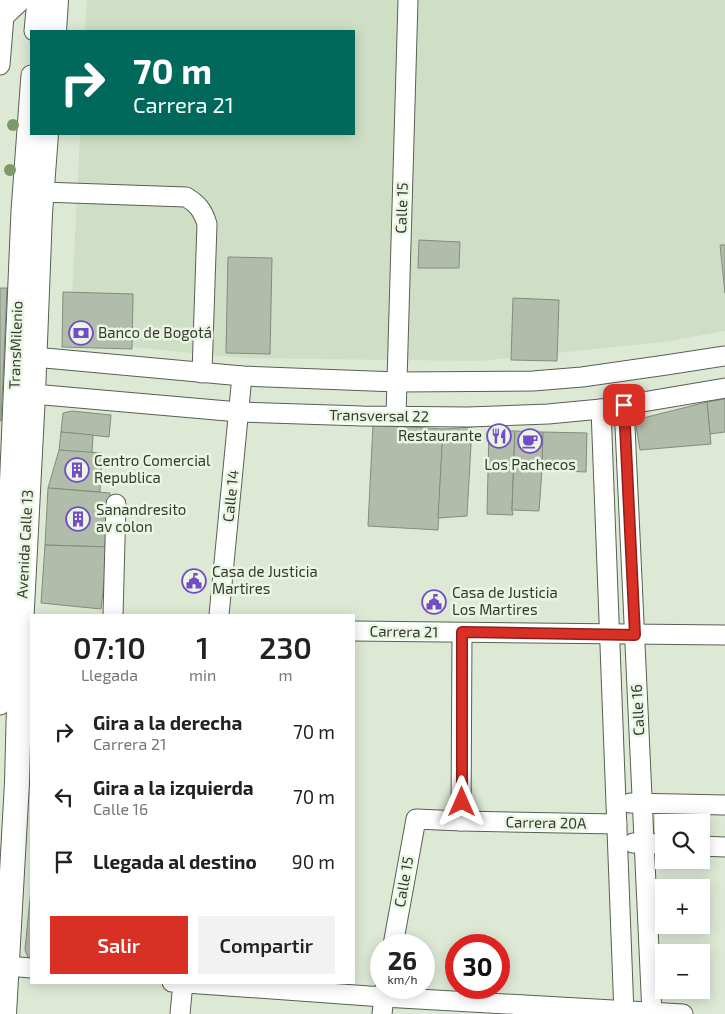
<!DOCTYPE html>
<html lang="es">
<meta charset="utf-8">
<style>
body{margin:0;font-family:"Exo 2",sans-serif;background:#f2f2f2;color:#222;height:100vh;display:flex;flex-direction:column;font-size:19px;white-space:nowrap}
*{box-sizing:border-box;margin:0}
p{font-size:16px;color:#767676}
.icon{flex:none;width:28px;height:28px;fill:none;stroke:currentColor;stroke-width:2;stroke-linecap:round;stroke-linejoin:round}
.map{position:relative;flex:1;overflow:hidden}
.panel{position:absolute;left:30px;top:614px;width:325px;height:370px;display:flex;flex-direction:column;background:#fff;border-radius:0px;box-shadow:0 2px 12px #0003}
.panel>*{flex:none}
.guide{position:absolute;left:30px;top:30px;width:325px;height:105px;border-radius:0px;box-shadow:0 2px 12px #0003;background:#00695c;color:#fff;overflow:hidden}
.fabs{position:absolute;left:655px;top:814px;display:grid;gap:10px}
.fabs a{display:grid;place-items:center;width:55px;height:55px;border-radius:0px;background:#fff;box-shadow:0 2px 12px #0003;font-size:25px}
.speed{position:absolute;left:370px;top:934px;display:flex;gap:10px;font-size:25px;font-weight:700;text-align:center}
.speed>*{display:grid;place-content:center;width:65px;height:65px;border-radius:50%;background:#fff;box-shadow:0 2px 12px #0003;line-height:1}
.speed small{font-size:12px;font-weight:400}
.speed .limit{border:8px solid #d22;background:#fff;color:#111}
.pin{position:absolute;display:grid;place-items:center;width:42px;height:42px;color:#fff;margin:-21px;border-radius:10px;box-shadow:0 2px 8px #0006}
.me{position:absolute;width:55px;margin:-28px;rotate:0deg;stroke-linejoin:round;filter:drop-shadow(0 0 4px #0008)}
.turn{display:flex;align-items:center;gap:18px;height:105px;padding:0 20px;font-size:22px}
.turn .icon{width:65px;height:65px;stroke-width:2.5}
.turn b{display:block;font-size:35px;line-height:42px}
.eta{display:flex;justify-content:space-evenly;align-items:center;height:85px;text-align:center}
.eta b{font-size:30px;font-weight:600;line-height:35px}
.cta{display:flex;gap:10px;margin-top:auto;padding:10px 20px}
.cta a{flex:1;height:58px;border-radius:0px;background:#d93025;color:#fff;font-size:20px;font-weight:600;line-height:58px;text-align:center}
.cta a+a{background:#f2f2f2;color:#222}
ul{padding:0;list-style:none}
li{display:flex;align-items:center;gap:15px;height:65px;padding:0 20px}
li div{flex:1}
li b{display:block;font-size:19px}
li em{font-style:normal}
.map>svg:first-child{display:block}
.built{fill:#cfdfc5}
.building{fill:#b1bdaa;stroke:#828d7b}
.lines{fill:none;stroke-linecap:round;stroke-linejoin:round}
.minor-casing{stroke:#576151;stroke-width:21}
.major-casing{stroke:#576151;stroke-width:26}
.minor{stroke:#fff;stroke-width:19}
.major{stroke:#fff;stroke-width:24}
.tree{fill:#7f986a}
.route-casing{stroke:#8d1f18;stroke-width:12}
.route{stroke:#d93025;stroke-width:9}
.labels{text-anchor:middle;stroke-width:5;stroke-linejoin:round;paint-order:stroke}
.street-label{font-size:15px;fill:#353a33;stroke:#eaf6e2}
.poi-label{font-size:15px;fill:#353a33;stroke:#eaf6e2;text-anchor:start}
</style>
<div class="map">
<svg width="725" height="1014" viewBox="0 0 725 1014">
<rect width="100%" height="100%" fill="#dde9d5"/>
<!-- built -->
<path class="built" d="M87,0H725V331L663,342L480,361L243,358L70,341L80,134H354V31H85Z"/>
<!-- building -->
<g class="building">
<path d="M419,240L460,242L459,268H418Z"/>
<path d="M720,245H725V293Z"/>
<path d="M228,257L272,258L270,354L226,353Z"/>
<path d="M0,288H7L1,421H0Z"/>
<path d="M63,292L133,294L132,349L62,347Z"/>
<path d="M513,298L559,300L557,361L511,360Z"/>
<path d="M725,399V432L710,434L707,402Z"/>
<path d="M707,402L711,444L640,450L635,420Z"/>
<path d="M72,411L111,415L109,437L61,432L63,413Z"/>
<path d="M373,425L443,429L438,530L368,526Z"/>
<path d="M472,427L467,516L438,518L443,429Z"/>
<path d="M489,430L515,431L512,510L513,515L487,514Z"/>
<path d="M515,431L543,432L542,470L539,511L512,510Z"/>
<path d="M61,432L93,435L92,453L59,450Z"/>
<path d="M543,432L587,433L586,472L542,470Z"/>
<path d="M59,450L102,453L100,492L48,488Z"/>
<path d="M48,488L110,493L108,547L45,545Z"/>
<path d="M45,545L108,547L101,609L41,603Z"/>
<path d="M31,889V958L28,957L25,950Z"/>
</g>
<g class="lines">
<!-- minor casing -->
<g class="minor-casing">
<g id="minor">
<path d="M34,31L37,0"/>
<path d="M0,65L5,4"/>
<path d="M42,192L186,197C198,204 203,211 207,224L202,373"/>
<path d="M34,357L242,376L397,382L533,381L582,377L666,365L725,356"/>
<path d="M33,394L239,412L362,416L468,417L548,414L601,409L725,388"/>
<path d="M624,405L652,1014"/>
<path d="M601,409L624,1014"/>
<path d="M396,416L408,0"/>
<path d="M113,615L116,504"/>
<path d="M219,615L242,376"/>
<path d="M354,631L725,635"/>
<path d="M0,705L21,211L31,75"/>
<path d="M630,803L725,805"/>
<path d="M461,821L462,633"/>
<path d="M633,843L664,844"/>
<path d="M701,846L725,847"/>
<path d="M393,945L416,819L461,821L617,824"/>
<path d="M7,966L31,968"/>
<path d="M172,982L383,997L683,1014"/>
<path d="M180,1014L183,982"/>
<path d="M382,1014L385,988"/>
</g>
</g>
<!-- major casing -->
<g class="major-casing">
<g id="major">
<path d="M0,17L18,0"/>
<path d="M54,31L56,0"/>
<path d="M4,1014L17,783L21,627L33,394L40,213L46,134"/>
</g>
</g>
<!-- minor -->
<use href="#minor" class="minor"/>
<!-- major -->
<use href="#major" class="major"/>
</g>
<!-- trees -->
<g class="tree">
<circle cx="13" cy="125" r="6"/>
<circle cx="10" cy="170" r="6"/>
</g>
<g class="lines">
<!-- route casing -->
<g class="route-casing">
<path id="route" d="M462,802V632L635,635L624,405"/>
</g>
<!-- route -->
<use href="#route" class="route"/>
</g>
<!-- icons -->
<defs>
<g id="bank-ring" transform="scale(1.25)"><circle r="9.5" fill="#eaf6e2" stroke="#734dc6" stroke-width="1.5"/><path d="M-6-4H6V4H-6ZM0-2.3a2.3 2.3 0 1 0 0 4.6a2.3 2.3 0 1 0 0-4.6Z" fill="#734dc6"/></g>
<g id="restaurant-ring" transform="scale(1.25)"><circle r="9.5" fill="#eaf6e2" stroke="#734dc6" stroke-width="1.5"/><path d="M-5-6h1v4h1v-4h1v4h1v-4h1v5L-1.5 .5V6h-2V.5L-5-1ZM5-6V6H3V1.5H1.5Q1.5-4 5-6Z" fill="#734dc6"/></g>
<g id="cafe-ring" transform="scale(1.25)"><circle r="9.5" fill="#eaf6e2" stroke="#734dc6" stroke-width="1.5"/><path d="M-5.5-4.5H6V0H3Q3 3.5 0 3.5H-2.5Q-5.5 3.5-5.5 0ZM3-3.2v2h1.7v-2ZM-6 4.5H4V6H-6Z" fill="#734dc6"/></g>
<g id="building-ring" transform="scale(1.25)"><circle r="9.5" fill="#eaf6e2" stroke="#734dc6" stroke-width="1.5"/><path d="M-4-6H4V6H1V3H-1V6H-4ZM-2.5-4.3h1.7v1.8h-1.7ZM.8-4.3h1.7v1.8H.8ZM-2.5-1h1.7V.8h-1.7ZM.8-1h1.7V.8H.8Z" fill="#734dc6"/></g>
<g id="civic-ring" transform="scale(1.25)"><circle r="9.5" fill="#eaf6e2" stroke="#734dc6" stroke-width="1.5"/><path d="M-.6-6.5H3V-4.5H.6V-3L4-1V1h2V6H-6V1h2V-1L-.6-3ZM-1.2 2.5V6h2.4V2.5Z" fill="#734dc6"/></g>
</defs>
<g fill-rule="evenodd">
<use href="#bank-ring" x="81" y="333"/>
<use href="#restaurant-ring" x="499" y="436"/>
<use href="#cafe-ring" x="530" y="441"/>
<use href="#building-ring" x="77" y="470"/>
<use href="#building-ring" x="78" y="519"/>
<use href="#civic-ring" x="194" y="581"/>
<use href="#civic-ring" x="434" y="602"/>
</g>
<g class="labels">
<!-- street labels -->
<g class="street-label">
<text transform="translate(402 208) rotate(-88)" y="5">Calle 15</text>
<text transform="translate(16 345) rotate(-88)" y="5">TransMilenio</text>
<text transform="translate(379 416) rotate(1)" y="5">Transversal 22</text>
<text transform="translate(231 496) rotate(-84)" y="5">Calle 14</text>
<text transform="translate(25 544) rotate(-87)" y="5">Avenida Calle 13</text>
<text transform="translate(404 632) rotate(1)" y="5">Carrera 21</text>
<text transform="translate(638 710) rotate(-93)" y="5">Calle 16</text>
<text transform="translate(546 823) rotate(1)" y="5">Carrera 20A</text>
<text transform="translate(404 882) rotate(-80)" y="5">Calle 15</text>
</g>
<!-- poi labels -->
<g class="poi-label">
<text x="98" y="338">Banco de Bogotá</text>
<text x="482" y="441" text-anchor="end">Restaurante</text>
<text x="94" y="466">Centro Comercial<tspan x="94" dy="17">Republica</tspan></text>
<text x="530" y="470" text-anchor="middle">Los Pachecos</text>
<text x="96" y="515">Sanandresito<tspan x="96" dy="17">av colon</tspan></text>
<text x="212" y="577">Casa de Justicia<tspan x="212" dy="17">Martires</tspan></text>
<text x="452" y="598">Casa de Justicia<tspan x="452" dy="17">Los Martires</tspan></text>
</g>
</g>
</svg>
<div class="fabs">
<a><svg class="icon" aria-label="search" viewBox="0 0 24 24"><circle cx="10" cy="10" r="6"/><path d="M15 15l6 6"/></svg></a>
<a>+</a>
<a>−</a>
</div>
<div class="speed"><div>26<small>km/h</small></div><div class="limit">30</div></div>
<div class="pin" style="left:624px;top:405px;background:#d93025"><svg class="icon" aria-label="arrive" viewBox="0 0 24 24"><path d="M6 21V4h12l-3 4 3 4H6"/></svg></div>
<svg class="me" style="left:462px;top:802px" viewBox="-20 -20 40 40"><path d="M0-17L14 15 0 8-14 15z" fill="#d93025" stroke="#fff" stroke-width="4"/></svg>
<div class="guide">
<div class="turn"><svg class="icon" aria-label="right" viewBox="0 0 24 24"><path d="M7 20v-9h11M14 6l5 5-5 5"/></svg><div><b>70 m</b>Carrera 21</div></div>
</div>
<section class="panel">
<div class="eta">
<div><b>07:10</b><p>Llegada</p></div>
<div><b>1</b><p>min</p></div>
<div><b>230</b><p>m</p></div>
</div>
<ul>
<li><svg class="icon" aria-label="right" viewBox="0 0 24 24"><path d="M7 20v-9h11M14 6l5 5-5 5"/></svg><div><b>Gira a la derecha</b><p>Carrera 21</p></div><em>70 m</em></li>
<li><svg class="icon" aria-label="left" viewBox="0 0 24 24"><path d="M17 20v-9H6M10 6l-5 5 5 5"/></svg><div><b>Gira a la izquierda</b><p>Calle 16</p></div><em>70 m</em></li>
<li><svg class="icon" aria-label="arrive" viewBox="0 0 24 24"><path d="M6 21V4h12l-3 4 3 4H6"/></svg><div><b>Llegada al destino</b></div><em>90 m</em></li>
</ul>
<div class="cta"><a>Salir</a><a>Compartir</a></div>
</section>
</div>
